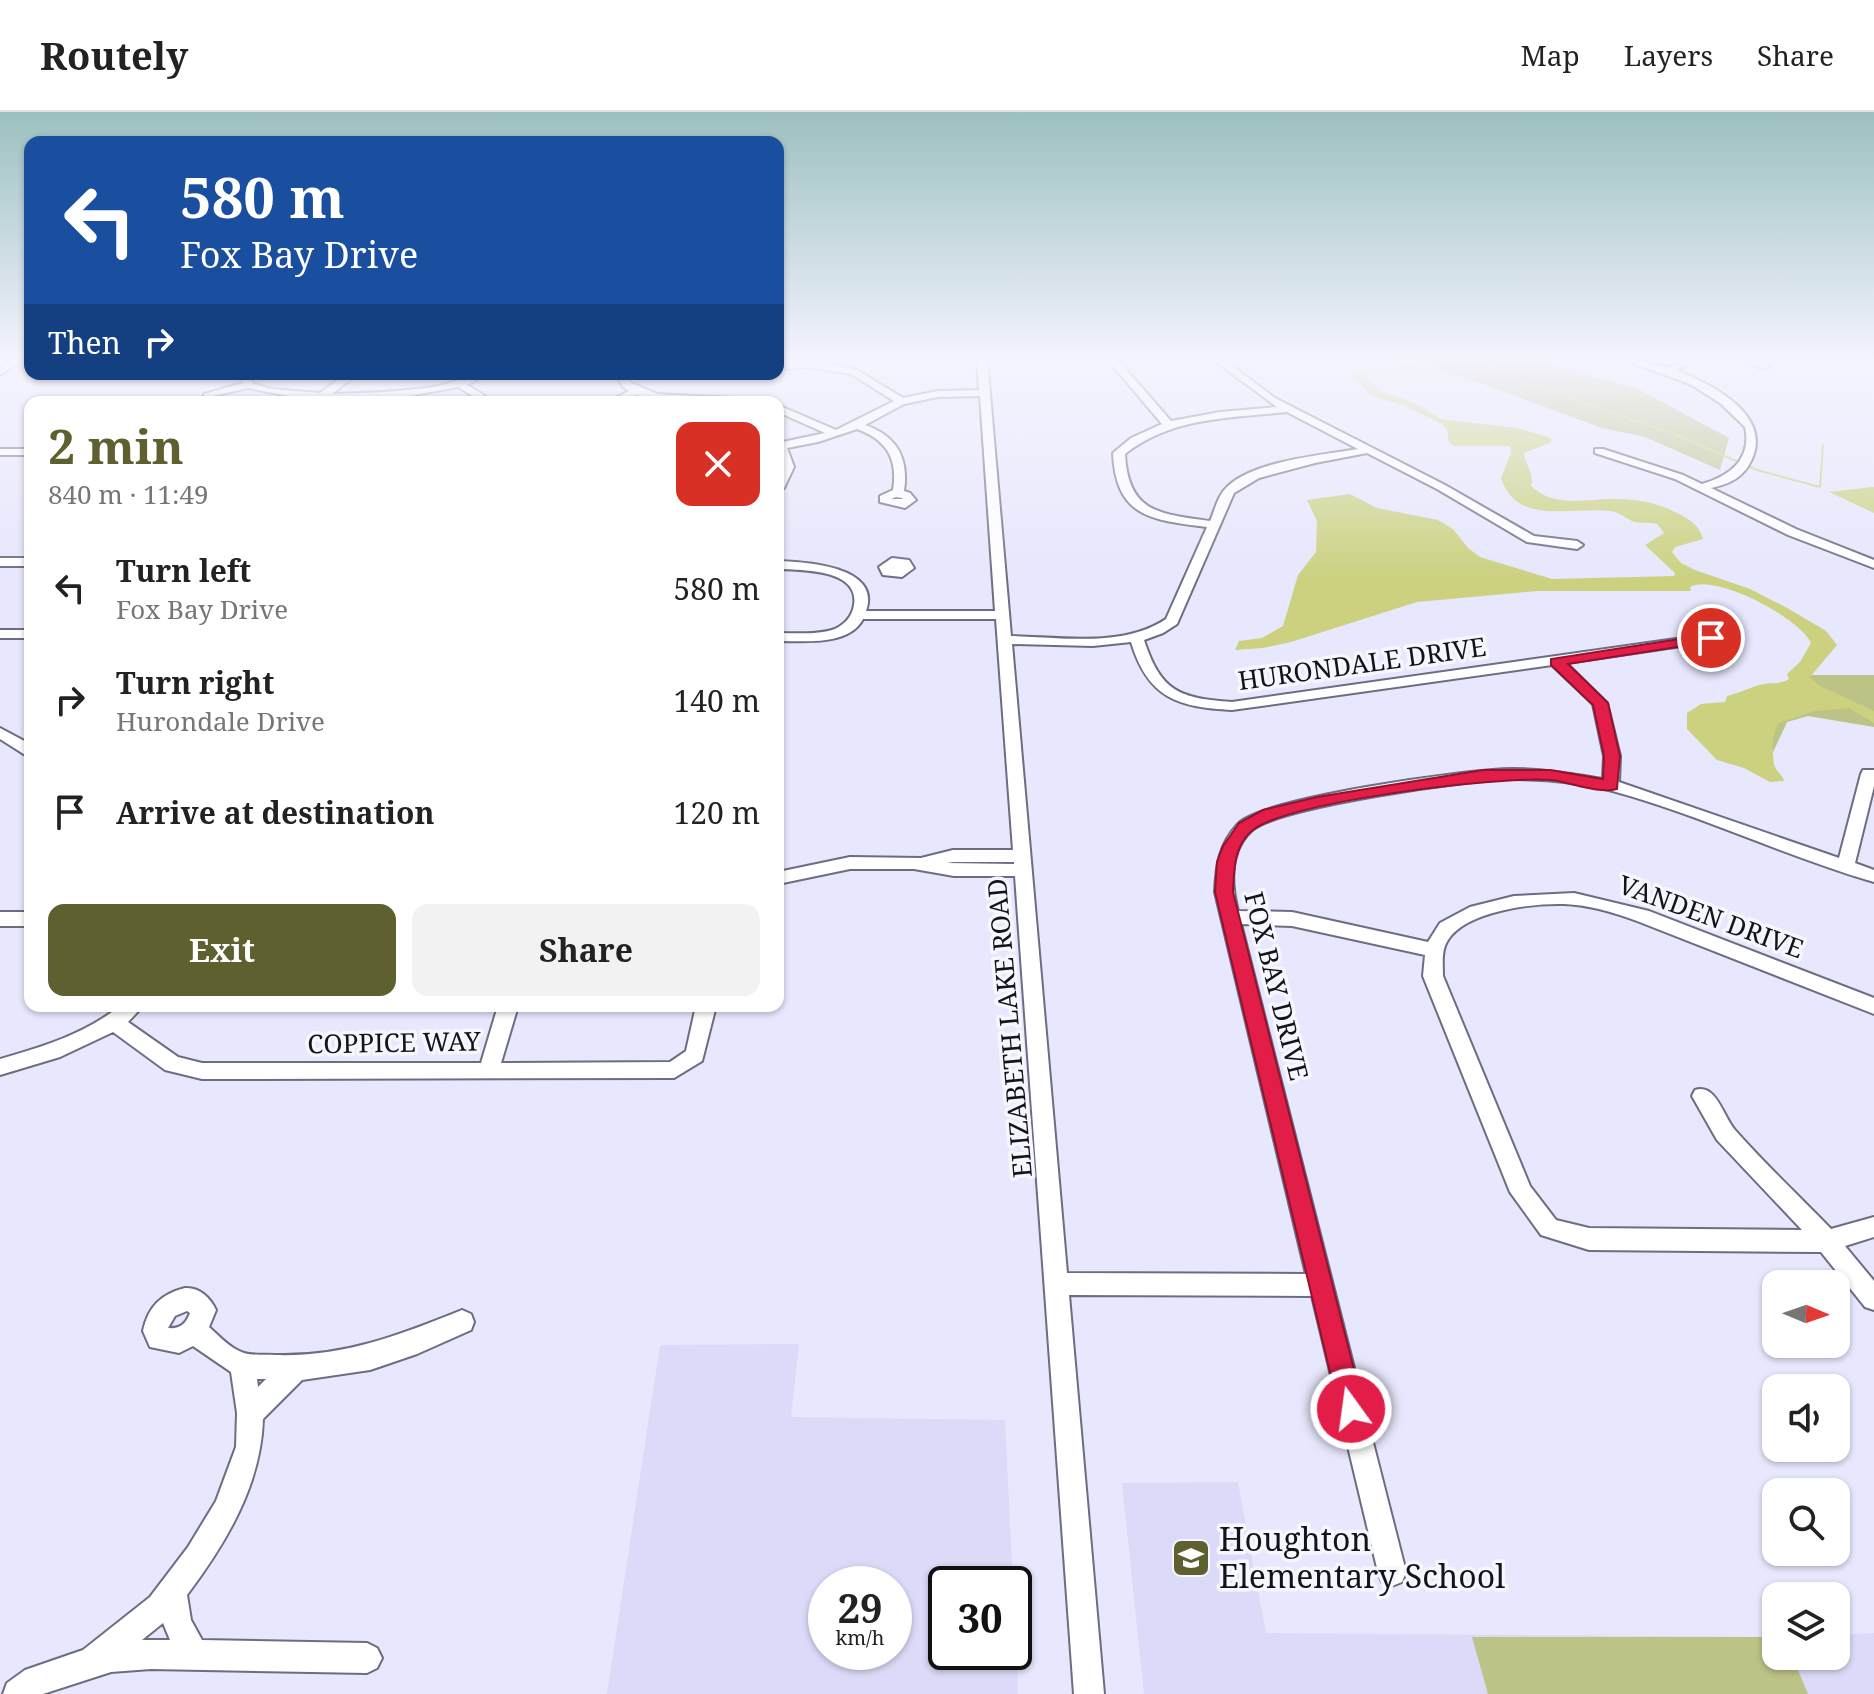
<!DOCTYPE html>
<meta charset="utf-8">
<style>
body{margin:0;font-family:"Noto Serif",serif;background:#f2f2f2;color:#222;height:100vh;display:flex;flex-direction:column;font-size:30px;white-space:nowrap}
*{box-sizing:border-box;margin:0}
p{font-size:26px;color:#767676}
.icon{flex:none;width:44px;height:44px;fill:none;stroke:currentColor;stroke-width:2;stroke-linecap:round;stroke-linejoin:round}
.map{position:relative;flex:1;overflow:hidden}
.panel{position:absolute;left:24px;top:284px;width:760px;height:616px;display:flex;flex-direction:column;background:#fff;border-radius:16px;box-shadow:0 2px 6px #0004}
.panel>*{flex:none}
.top-card{position:absolute;left:24px;top:24px;width:760px;height:244px;border-radius:16px;box-shadow:0 2px 6px #0004;background:#1a4fa0;color:#fff;overflow:hidden}
.needle{width:52px;rotate:92deg}
.buttons{position:absolute;left:1762px;top:1158px;display:grid;gap:16px}
.buttons a{display:grid;place-items:center;width:88px;height:88px;border-radius:16px;background:#fff;box-shadow:0 2px 6px #0004;font-size:40px}
.speed{position:absolute;left:808px;top:1454px;display:flex;gap:16px;font-size:40px;font-weight:700;text-align:center}
.speed>*{display:grid;place-content:center;width:104px;height:104px;border-radius:50%;background:#fff;box-shadow:0 2px 6px #0004;line-height:1}
.speed small{font-size:20px;font-weight:400}
.speed .limit{border:4px solid #111;border-radius:12px;background:#fff;color:#111}
.pin{position:absolute;display:grid;place-items:center;width:68px;height:68px;color:#fff;margin:-34px;border:4px solid #fff;border-radius:50%;box-shadow:0 2px 8px #0007}
.me{position:absolute;width:88px;margin:-44px;rotate:346deg;stroke-linejoin:round;filter:drop-shadow(0 0 6px #0008)}
.turn{display:flex;align-items:center;gap:28px;height:168px;padding:0 24px;font-size:36px}
.turn .icon{width:104px;height:104px;stroke-width:2.5}
.turn b{display:block;font-size:56px;line-height:68px}
.then{display:flex;align-items:center;height:76px;padding:0 24px;background:#0003;gap:16px;font-size:30px}
.round{display:grid;place-items:center;flex:none;width:84px;height:84px;border-radius:16px;background:#f2f2f2}
.summary{display:flex;align-items:center;justify-content:space-between;height:136px;padding:0 24px}
h1{font-size:48px;font-weight:700;line-height:60px;color:#5e612f}
.primary-button{display:flex;gap:16px;margin-top:auto;padding:16px 24px}
.primary-button a{flex:1;height:92px;border-radius:16px;background:#5e612f;color:#fff;font-size:32px;font-weight:700;line-height:92px;text-align:center}
.primary-button a+a{background:#f2f2f2;color:#222}
ul{padding:0;list-style:none}
li{display:flex;align-items:center;gap:24px;height:112px;padding:0 24px}
li div{flex:1}
li b{display:block;font-size:30px}
li em{font-style:normal}
header{display:flex;align-items:center;gap:48px;box-sizing:border-box;height:112px;padding:0 40px;background:#fff;border-bottom:2px solid #e0e0e0}
header strong{font-size:38px}
nav{display:flex;gap:44px;margin-inline-start:auto;font-size:28px}
.map>svg:first-child{display:block}
.built{fill:#dbdbf9;fill-rule:evenodd}
.green{fill:#bdc287}
.water{fill:#cbd17f}
.lines{fill:none;stroke-linecap:round;stroke-linejoin:round}
.stream{stroke:#cbd17f;stroke-width:2}
.minor-casing{stroke:#6d6d81;stroke-width:4}
.minor{fill:#fff;fill-rule:evenodd}
.route{fill:#e11d48;stroke:#92132f;stroke-width:2}
.labels{text-anchor:middle;stroke-width:7;stroke-linejoin:round;paint-order:stroke}
.street-label{font-size:26px;fill:#13131a;stroke:#f6f6ff}
.near-poi-label{font-size:32px;fill:#13131a;stroke:#f6f6ff;text-anchor:start}
</style>
<header>
<strong>Routely</strong>
<nav><a>Map</a><a>Layers</a><a>Share</a></nav>
</header>
<div class="map">
<svg width="1874" height="1582" viewBox="0 0 1874 1582">
<rect width="100%" height="100%" fill="#e7e7fd"/>
<!-- built -->
<g class="built">
<path d="M799,1232L791,1305L1005,1308L1013,1472H946V1540H1014V1492L1018,1582H607L660,1233ZM826,1472H894V1540H826Z"/>
<path d="M1238,1370L1266,1521L1776,1525V1544H1836V1523L1874,1521V1582H1144L1122,1371Z"/>
</g>
<!-- green -->
<g class="green">
<path d="M1431,247H1530L1638,277L1729,326L1720,358L1645,325L1602,316L1469,267L1421,255Z"/>
<path d="M1807,563H1874V615L1808,604L1787,610L1768,651L1745,616Z"/>
<path d="M1472,1525H1776V1544H1792L1808,1582H1488Z"/>
</g>
<!-- water -->
<g class="water">
<path d="M1433,247H1453C1429,266 1391,255 1364,263L1381,279L1414,291L1441,307L1517,316L1548,325L1552,328L1550,331L1524,341C1525,352 1535,364 1531,374C1555,397 1587,386 1616,387C1640,387 1662,392 1683,404C1693,410 1700,415 1703,427L1675,435L1672,440L1681,451L1695,458L1750,477L1789,497L1826,519L1837,533L1810,565L1818,573L1874,599V611L1849,596L1815,599L1779,611C1771,623 1772,638 1774,652C1775,659 1783,663 1784,669L1770,670L1744,656L1717,648L1687,617V601L1701,592L1725,590L1727,584C1739,581 1753,574 1764,572C1774,570 1780,573 1789,567L1787,562L1800,550L1811,531C1800,506 1715,461 1690,475L1691,479H1537L1417,490L1291,530L1263,536L1235,538L1239,529L1262,526L1283,514L1298,463L1316,440L1317,409L1307,388L1350,382L1377,396L1438,408L1453,417L1468,436L1480,445L1552,467L1674,464L1675,461L1645,433L1664,421L1657,412C1649,410 1638,412 1632,409C1624,405 1620,401 1610,399C1573,394 1517,415 1501,366L1511,341L1510,334H1454L1449,330L1447,317L1442,312L1402,293L1372,284L1351,263C1357,257 1417,252 1433,247Z"/>
<path d="M1874,375V401L1829,380L1872,375Z"/>
</g>
<g class="lines">
<!-- stream -->
<path class="stream" d="M1476,247L1525,271L1674,322L1757,358L1820,375L1823,333"/>
<!-- minor casing -->
<g class="minor-casing">
<g id="minor">
<path d="M13,247H24L0,263V256Z"/>
<path d="M787,247H806L857,258L903,286L938,279L979,278L977,247H987L1011,524C1061,525 1123,536 1166,507L1207,415C1152,408 1116,406 1113,341L1131,326L1162,312L1107,247H1117L1171,309L1220,300L1277,295L1212,247H1223L1275,286L1445,373L1534,424L1577,429L1583,433L1577,437L1527,430L1437,377L1367,341L1315,351L1259,366L1234,381L1177,512L1163,521L1144,528C1161,580 1179,586 1232,590L1711,522L1716,523V529L1566,551L1607,591L1620,644L1619,670L1839,746L1861,662L1863,658H1874V674L1855,751L1874,758V770C1784,744 1699,702 1609,678C1578,670 1544,667 1512,667C1472,667 1276,695 1251,719C1229,740 1231,772 1238,799L1292,800L1428,830L1440,811L1470,795L1514,784L1574,781L1649,799L1874,886V902L1637,809C1613,800 1589,793 1564,792C1533,791 1466,799 1448,828C1441,838 1443,852 1443,864L1530,1074L1556,1108L1589,1116L1802,1118L1717,1028L1692,984L1695,978C1716,971 1723,1004 1735,1018C1765,1052 1799,1084 1831,1117L1874,1105V1125L1845,1134L1874,1169V1198L1865,1195L1821,1140L1589,1138L1541,1123L1510,1080L1423,864L1425,843L1292,814L1241,812L1406,1460L1402,1470L1392,1474L1382,1470L1378,1460L1312,1184L1069,1183L1104,1582H1074L1015,764H954L914,757H850L778,772V760L850,745L921,746L953,738H1013L996,507H863C849,534 804,529 778,529V521C796,521 818,523 835,517C845,512 852,505 854,493C860,457 801,458 778,457V449C805,450 882,454 866,499H995L980,284L938,285L904,292L865,313C897,324 909,346 904,379L910,381L916,388L905,396L880,390V384L893,378C898,347 887,328 857,317L818,330L787,336L794,355L784,376L778,379V364L782,355L778,331L825,321L778,300V293L836,318L894,289L851,262L807,255L787,257L781,252ZM1287,300L1358,337C1322,343 1253,349 1227,375C1218,383 1215,398 1210,409C1160,402 1128,401 1125,342C1171,305 1230,306 1287,300ZM896,385L902,386L903,387H891ZM1131,530C1148,586 1177,595 1232,598L1552,553L1593,592L1604,644L1603,667C1573,662 1543,657 1512,657C1469,657 1262,686 1238,712C1219,732 1216,754 1215,780L1306,1162L1067,1161L1012,532L1093,534ZM953,750H1014V752L947,751Z"/>
<path d="M1621,247C1638,246 1655,255 1667,255C1677,255 1686,247 1699,247L1676,258C1711,272 1774,303 1751,349C1743,366 1729,372 1711,376L1796,417L1874,448V456L1788,423L1675,367L1595,341V337H1603L1683,363L1702,372C1730,364 1752,347 1745,315L1720,291L1690,272Z"/>
<path d="M1735,247H1750L1769,254L1764,257Z"/>
<path d="M237,262H247L254,272L271,277L320,281L346,262H357L332,282C366,281 400,280 433,275C452,272 469,262 488,262L467,273L485,284V288L481,289L458,275L403,285L368,288L299,286L248,276L204,286V282L243,271Z"/>
<path d="M616,262H626L631,271L658,282L753,287L758,290H672L636,283L620,290H607L629,279L623,275Z"/>
<rect x="0" y="337" width="30" height="6"/>
<rect x="0" y="446" width="30" height="8"/>
<path d="M892,446L909,448L914,456L902,465L883,463L879,455Z"/>
<rect x="0" y="518" width="30" height="8"/>
<path d="M0,616L30,632V646L0,627Z"/>
<rect x="0" y="800" width="30" height="14"/>
<path d="M120,894H143L128,910L178,945L202,951H481L498,894H518L501,951L670,950L686,939L696,894H716L702,949L674,966L202,967L165,958L113,920L60,945L0,963V947C42,935 85,922 120,894Z"/>
<path d="M185,1176C199,1175 210,1185 216,1198L209,1215C219,1224 231,1237 244,1241C254,1244 266,1242 275,1243C344,1245 400,1223 462,1198L471,1202L474,1210L471,1218L417,1242L370,1258L302,1268L263,1307C261,1373 226,1431 187,1483L191,1508L202,1528L367,1531L377,1536L382,1546L377,1556L367,1561L151,1557L111,1560L43,1582H3L7,1571L25,1558L83,1538L150,1485L188,1435L216,1389L236,1335L237,1301L231,1260L193,1234L179,1241L150,1235L143,1219C148,1195 161,1182 185,1176ZM187,1199L190,1201C186,1212 180,1217 168,1216L175,1204ZM257,1267H266L258,1275ZM163,1511L170,1528H142Z"/>
</g>
</g>
<!-- minor -->
<use href="#minor" class="minor"/>
</g>
<!-- sky -->
<linearGradient id="sky" x2="0" y2="1"><stop stop-color="#9cc0be"/><stop offset="0.53" stop-color="#f4f4fe"/><stop offset="1" stop-color="#f4f4fe" stop-opacity="0"/></linearGradient>
<rect width="1874" height="468" fill="url(#sky)"/>
<!-- route -->
<path class="route" d="M1711,522L1716,523V529L1568,552L1608,591L1620,644L1617,677C1597,682 1571,670 1551,668C1500,664 1289,689 1253,718C1234,733 1234,758 1233,780L1364,1297L1360,1306L1351,1310L1341,1306L1215,780L1217,750L1223,734L1239,711L1263,698L1317,685L1483,658H1550L1603,667L1604,644L1593,593L1551,553V547Z"/>
<!-- icons -->
<defs>
<g id="school-square" transform="scale(2)"><rect x="-9" y="-9" width="18" height="18" rx="4" fill="#5e612f" stroke="#f6f6ff"/><path d="M0-5L7-2L0 1L-7-2ZM-4 1L0 2.5L4 1V4Q0 6-4 4Z" fill="#fff"/></g>
</defs>
<g fill-rule="evenodd">
<use href="#school-square" x="1191" y="1446"/>
</g>
<g class="labels">
<!-- street labels -->
<g class="street-label">
<text transform="translate(1362 552) rotate(-8)" y="9">HURONDALE DRIVE</text>
<text transform="translate(1711 805) rotate(20)" y="9">VANDEN DRIVE</text>
<text transform="translate(1276 874) rotate(76)" y="9">FOX BAY DRIVE</text>
<text transform="translate(1010 916) rotate(-95)" y="9">ELIZABETH LAKE ROAD</text>
<text transform="translate(394 931) rotate(-1)" y="9">COPPICE WAY</text>
</g>
<!-- near-poi labels -->
<g class="near-poi-label">
<text x="1219" y="1439">Houghton<tspan x="1219" dy="37">Elementary School</tspan></text>
</g>
</g>
</svg>
<div class="buttons">
<a><svg class="needle" viewBox="-14 -14 28 28"><path d="M0-13l5 13h-10z" fill="#e53935"/><path d="M0 13l5-13h-10z" fill="#767676"/></svg></a>
<a><svg class="icon" aria-label="sound" viewBox="0 0 24 24"><path d="M4 9h4l5-4v14l-5-4H4zM17 9q2 3 0 6"/></svg></a>
<a><svg class="icon" aria-label="search" viewBox="0 0 24 24"><circle cx="10" cy="10" r="6"/><path d="M15 15l6 6"/></svg></a>
<a><svg class="icon" aria-label="layers" viewBox="0 0 24 24"><path d="M12 4l9 5-9 5-9-5zM3 14l9 5 9-5"/></svg></a>
</div>
<div class="speed"><div>29<small>km/h</small></div><div class="limit">30</div></div>
<div class="pin" style="left:1711px;top:526px;background:#d93025"><svg class="icon" aria-label="arrive" viewBox="0 0 24 24"><path d="M6 21V4h12l-3 4 3 4H6"/></svg></div>
<svg class="me" style="left:1351px;top:1297px" viewBox="-20 -20 40 40"><circle r="17" fill="#e11d48" stroke="#fff" stroke-width="3"/><path d="M0-11L8 9 0 5-8 9z" fill="#fff"/></svg>
<div class="top-card">
<div class="turn"><svg class="icon" aria-label="left" viewBox="0 0 24 24"><path d="M17 20v-9H6M10 6l-5 5 5 5"/></svg><div><b>580 m</b>Fox Bay Drive</div></div>
<div class="then">Then<svg class="icon" aria-label="right" viewBox="0 0 24 24"><path d="M7 20v-9h11M14 6l5 5-5 5"/></svg></div>
</div>
<section class="panel">
<div class="summary"><div><h1>2 min</h1><p>840 m · 11:49</p></div><a class="round" style="background:#d93025;color:#fff"><svg class="icon" aria-label="close" viewBox="0 0 24 24"><path d="M6 6l12 12M18 6L6 18"/></svg></a></div>
<ul>
<li><svg class="icon" aria-label="left" viewBox="0 0 24 24"><path d="M17 20v-9H6M10 6l-5 5 5 5"/></svg><div><b>Turn left</b><p>Fox Bay Drive</p></div><em>580 m</em></li>
<li><svg class="icon" aria-label="right" viewBox="0 0 24 24"><path d="M7 20v-9h11M14 6l5 5-5 5"/></svg><div><b>Turn right</b><p>Hurondale Drive</p></div><em>140 m</em></li>
<li><svg class="icon" aria-label="arrive" viewBox="0 0 24 24"><path d="M6 21V4h12l-3 4 3 4H6"/></svg><div><b>Arrive at destination</b></div><em>120 m</em></li>
</ul>
<div class="primary-button"><a>Exit</a><a>Share</a></div>
</section>
</div>
